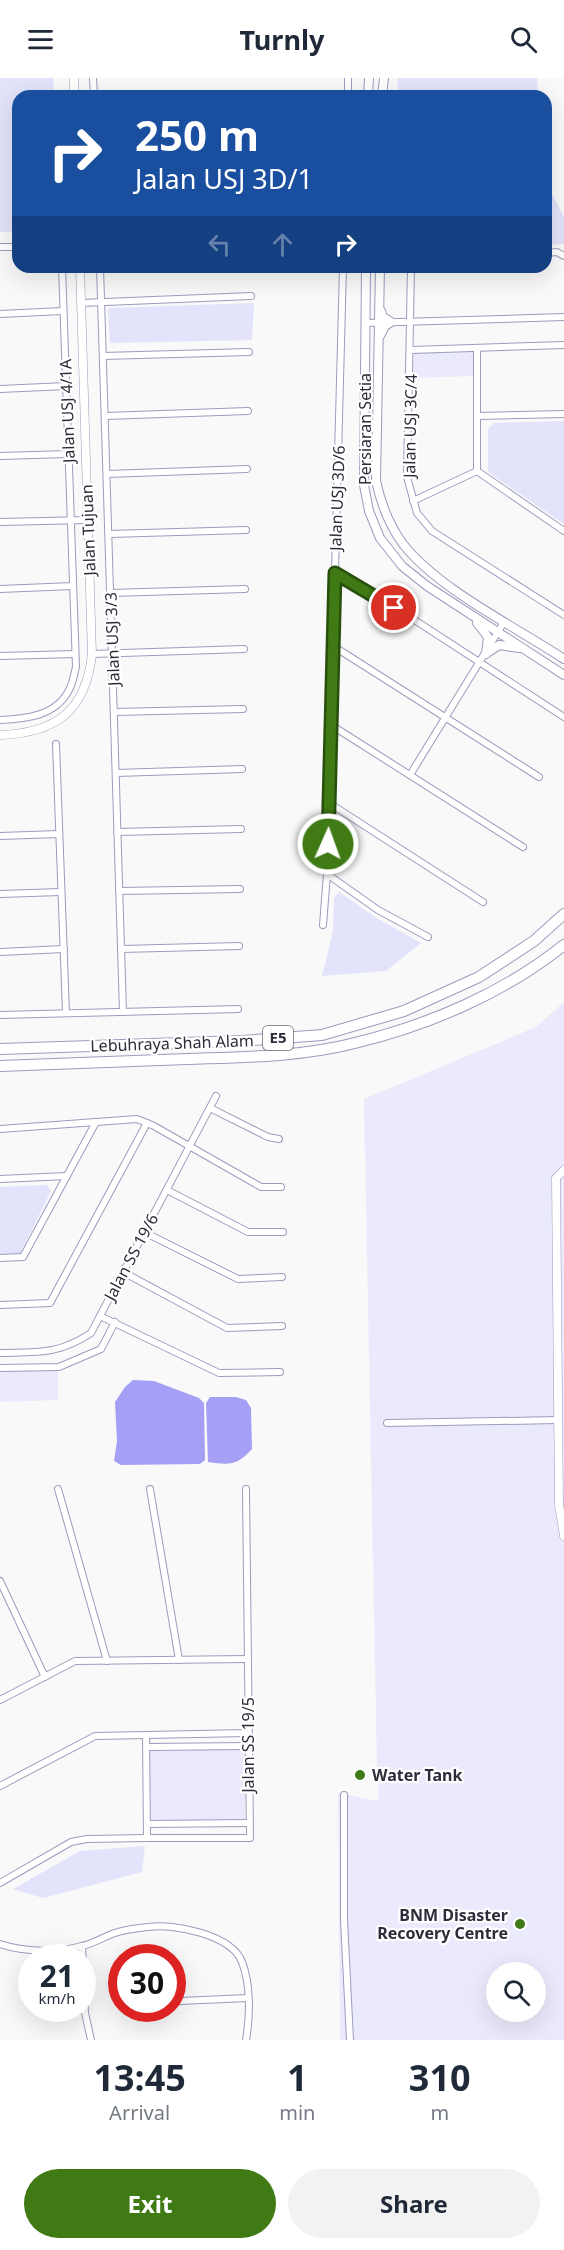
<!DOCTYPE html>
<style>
body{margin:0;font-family:"Noto Sans",sans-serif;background:#f2f2f3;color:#1f2937;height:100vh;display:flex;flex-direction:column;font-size:22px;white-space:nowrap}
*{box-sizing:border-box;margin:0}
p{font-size:20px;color:#747a83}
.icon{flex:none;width:33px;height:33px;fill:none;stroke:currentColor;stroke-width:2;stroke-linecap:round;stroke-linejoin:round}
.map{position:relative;height:1962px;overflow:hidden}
.panel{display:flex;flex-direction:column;background:#fff;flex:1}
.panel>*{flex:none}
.hud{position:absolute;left:12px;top:12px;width:540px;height:183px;border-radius:18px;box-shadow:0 6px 24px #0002;background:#1a4fa0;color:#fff;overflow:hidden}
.tools{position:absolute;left:486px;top:1884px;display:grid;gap:12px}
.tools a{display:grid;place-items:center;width:60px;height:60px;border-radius:50%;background:#fff;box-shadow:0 6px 24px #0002;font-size:30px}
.speed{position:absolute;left:18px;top:1866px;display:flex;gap:12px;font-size:30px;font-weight:700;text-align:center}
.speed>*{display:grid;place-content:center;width:78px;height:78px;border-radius:50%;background:#fff;box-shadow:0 6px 24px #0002;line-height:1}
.speed small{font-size:15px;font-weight:400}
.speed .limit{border:9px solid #d22;background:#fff;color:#111}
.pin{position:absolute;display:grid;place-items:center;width:51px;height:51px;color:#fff;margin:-26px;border:3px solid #fff;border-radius:50%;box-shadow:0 2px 6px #0007}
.me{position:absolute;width:66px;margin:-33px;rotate:2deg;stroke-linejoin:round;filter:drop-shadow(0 0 4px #0008)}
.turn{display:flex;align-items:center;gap:21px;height:126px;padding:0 24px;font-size:27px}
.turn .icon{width:78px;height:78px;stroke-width:2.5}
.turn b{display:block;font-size:42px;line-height:51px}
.lanes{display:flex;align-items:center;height:57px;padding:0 24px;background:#0003;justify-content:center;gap:30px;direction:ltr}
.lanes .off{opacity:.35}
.eta{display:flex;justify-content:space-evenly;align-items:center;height:102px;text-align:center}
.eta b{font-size:36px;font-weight:700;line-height:42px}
.action{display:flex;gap:12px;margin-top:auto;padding:12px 24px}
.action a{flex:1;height:69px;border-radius:36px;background:#3f7a14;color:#fff;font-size:24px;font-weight:700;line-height:69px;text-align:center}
.action a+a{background:#f2f2f3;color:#1f2937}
header{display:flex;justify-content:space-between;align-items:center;height:78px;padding:0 24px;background:#fff;font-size:27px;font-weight:700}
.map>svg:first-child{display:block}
.built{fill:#eaeafc;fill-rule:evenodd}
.green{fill:#e3e3fb}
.water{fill:#a5a0f5}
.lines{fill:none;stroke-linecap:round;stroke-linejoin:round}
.minor-casing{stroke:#9c9bbe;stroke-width:8}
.tertiary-casing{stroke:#9c9bbe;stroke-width:9}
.secondary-casing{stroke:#9c9bbe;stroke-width:10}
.motorway-casing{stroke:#9c9bbe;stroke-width:12}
.minor{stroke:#fff;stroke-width:6}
.tertiary{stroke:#fff;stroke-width:8}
.secondary{stroke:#fff;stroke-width:8}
.motorway{stroke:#fff;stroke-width:10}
.route-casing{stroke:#294f0d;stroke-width:15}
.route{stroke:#3f7a14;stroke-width:10}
.poi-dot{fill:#3f7a14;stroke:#fff;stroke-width:2}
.labels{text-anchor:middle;stroke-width:4.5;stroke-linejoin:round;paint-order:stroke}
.shield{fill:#fff;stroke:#6b6b75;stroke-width:1.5}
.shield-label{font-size:15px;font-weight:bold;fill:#2c2c3a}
.street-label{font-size:16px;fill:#2c2c3a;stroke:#fff}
.poi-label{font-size:16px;font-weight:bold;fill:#2c2c3a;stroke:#fff;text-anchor:start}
</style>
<header><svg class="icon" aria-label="menu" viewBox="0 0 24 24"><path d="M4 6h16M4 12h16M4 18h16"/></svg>Turnly<svg class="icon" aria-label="search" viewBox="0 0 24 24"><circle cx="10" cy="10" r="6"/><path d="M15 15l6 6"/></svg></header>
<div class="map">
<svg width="564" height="1962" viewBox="0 0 564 1962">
<rect width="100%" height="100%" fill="#f9f9f9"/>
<!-- built -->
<g class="built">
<path d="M474,272V298L413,300L414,275Z"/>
<path d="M564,924V1962H340L338,1715L378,1723L379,1700L377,1690L364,1021L536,949ZM496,1894H536V1934H496Z"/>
<path d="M58,1292V1322L0,1324V1293Z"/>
<path d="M245,1671V1742L151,1743L149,1673Z"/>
</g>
<!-- green -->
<g class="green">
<path d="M0,0H53L54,18H18V153L0,154Z"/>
<path d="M398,0H537L538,18H397Z"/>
<path d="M546,104L564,139V166L546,167Z"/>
<path d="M254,225L252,262L110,265L108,230Z"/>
<path d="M564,343V446L488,394V351L494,345Z"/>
<path d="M339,814L375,839L421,865L386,893L322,898L333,853L334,820Z"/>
<path d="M47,1107L51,1113L20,1176L0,1177V1109Z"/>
<path d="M145,1768L142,1794L43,1820L13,1811L80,1773Z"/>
</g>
<!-- water -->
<g class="water">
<path d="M133,1302L154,1303L199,1320L204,1325L205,1382L200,1386L121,1387L114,1383L117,1363L115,1324L125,1309Z"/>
<path d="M210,1319H236L246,1322L251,1330L252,1371C236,1388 230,1387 208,1384L206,1325Z"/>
</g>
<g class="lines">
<!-- minor casing -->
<g class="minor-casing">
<g id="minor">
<path d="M93,0L94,18"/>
<path d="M348,18V0"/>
<path d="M0,169H18"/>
<path d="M546,175L557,174L564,178"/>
<path d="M100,189L123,934"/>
<path d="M411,189L407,399L417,435L432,453L564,537"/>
<path d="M81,225L251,218"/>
<path d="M0,236L63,233"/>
<path d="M366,245L564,239"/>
<path d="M477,270V393L564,453"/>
<path d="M411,272L564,267"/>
<path d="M103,278L249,274"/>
<path d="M0,311L66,308"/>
<path d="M105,338L248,333"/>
<path d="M477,338L564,336"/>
<path d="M0,378L68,376"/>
<path d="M107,396L247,391"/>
<path d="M413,423L477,393"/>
<path d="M0,444L88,442"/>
<path d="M109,456L246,452"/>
<path d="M335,495L413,541L564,639"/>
<path d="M0,511L73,508"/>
<path d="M110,515L245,511"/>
<path d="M333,568L539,699"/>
<path d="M92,576L244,571"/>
<path d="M0,578L75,576"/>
<path d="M114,634L243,631"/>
<path d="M0,642C26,641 56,638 69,612C73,605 74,596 76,589L62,189"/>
<path d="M331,647L523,769"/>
<path d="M56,666L66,935"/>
<path d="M116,695L242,691"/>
<path d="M410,697L504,544"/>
<path d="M329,725L483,824"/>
<path d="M117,754L241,751"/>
<path d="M0,758L59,756"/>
<path d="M327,796L378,832L428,859"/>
<path d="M119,813L240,811"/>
<path d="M0,816L61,814"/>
<path d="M323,847L327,796L343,189"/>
<path d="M121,871L239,868"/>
<path d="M0,874L64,871"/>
<path d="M0,937L238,931"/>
<path d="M210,1030L268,1059L279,1061"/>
<path d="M0,1051L137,1041L154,1048L261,1109H281"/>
<path d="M0,1101L67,1098"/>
<path d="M167,1112L248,1154H283"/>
<path d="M144,1154L238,1201L282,1199"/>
<path d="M0,1180L23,1179L96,1044"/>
<path d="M123,1194L227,1250L282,1248"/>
<path d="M0,1227L50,1225L147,1045"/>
<path d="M100,1238L219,1295L280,1294"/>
<path d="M0,1275C37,1274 58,1277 91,1255L216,1018"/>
<path d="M0,1290L59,1289L101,1271L115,1244"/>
<path d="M387,1345L558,1342"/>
<path d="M58,1411L107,1583"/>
<path d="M150,1411L179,1582"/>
<path d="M0,1503L45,1599"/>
<path d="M0,1622L75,1583L247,1581"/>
<path d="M146,1657L147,1760"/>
<path d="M147,1669L248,1668"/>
<path d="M0,1708L95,1658L248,1655"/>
<path d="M344,1717V1842L350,1962"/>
<path d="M147,1746L249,1745"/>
<path d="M0,1805L71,1764L87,1761L147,1760H250L246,1411"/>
<path d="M0,1866C25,1874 57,1875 82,1868C92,1866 102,1860 112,1856C123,1852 137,1850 148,1849C174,1845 232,1857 242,1884C251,1907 250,1939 246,1962"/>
<path d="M82,1868L85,1935L91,1962"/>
<path d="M180,1923L248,1920"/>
</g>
</g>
<!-- tertiary casing -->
<g class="tertiary-casing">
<g id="tertiary">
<path d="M74,0V18"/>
<path d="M0,657C56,655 86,633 92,576L80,189"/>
<path d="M564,1092L556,1100L559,1427L564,1458"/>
</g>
</g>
<!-- secondary casing -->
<g class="secondary-casing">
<g id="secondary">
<path d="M368,18L369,0"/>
<path d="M382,18L384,0"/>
<path d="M366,189L364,407L369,433L380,460L402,488L427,508L564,597"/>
<path d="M380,189L376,403C381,426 389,447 403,466C438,511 516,549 564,581"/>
<path d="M380,258L385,248L391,244L383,239L381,233"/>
<path d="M477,545L488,559L486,576"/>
<path d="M487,575L499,567L519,570"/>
</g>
</g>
<!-- motorway casing -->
<g class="motorway-casing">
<g id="motorway">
<path d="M0,971L242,963L322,957L404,933L479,899L534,863L564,836"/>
<path d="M0,988C62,986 125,983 187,981C243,979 300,979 355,965C429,947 504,915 564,867"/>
</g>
</g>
<!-- minor -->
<use href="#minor" class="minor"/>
<!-- tertiary -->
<use href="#tertiary" class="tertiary"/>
<!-- secondary -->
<use href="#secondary" class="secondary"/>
<!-- motorway -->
<use href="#motorway" class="motorway"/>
</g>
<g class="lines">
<!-- route casing -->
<g class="route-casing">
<path id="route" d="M328,766L335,495L394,530"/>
</g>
<!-- route -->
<use href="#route" class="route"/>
</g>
<!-- markers -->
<g class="poi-dot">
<circle cx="360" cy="1697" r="6"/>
<circle cx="520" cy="1846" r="6"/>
</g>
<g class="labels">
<!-- shield labels -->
<rect class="shield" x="263" y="948" width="30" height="24" rx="4.5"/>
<g class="shield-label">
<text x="278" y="965">E5</text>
</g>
<!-- street labels -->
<g class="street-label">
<text transform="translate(67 333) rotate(-92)" y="6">Jalan USJ 4/1A</text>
<text transform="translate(410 348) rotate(-89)" y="6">Jalan USJ 3C/4</text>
<text transform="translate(365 351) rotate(-90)" y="6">Persiaran Setia</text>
<text transform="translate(337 420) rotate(-88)" y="6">Jalan USJ 3D/6</text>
<text transform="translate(88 452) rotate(-92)" y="6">Jalan Tujuan</text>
<text transform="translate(112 561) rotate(-92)" y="6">Jalan USJ 3/3</text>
<text transform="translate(172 965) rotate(-2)" y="6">Lebuhraya Shah Alam</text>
<text transform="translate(131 1179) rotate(-62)" y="6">Jalan SS 19/6</text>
<text transform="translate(248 1667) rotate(-90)" y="6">Jalan SS 19/5</text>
</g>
<!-- poi labels -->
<g class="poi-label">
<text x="372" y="1703">Water Tank</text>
<text x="508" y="1843" text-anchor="end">BNM Disaster<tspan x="508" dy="18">Recovery Centre</tspan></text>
</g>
</g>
</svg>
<div class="tools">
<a><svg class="icon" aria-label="search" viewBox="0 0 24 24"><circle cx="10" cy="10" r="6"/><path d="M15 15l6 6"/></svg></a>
</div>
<div class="speed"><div>21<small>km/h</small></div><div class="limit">30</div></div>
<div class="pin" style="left:394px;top:530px;background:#d93025"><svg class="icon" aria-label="arrive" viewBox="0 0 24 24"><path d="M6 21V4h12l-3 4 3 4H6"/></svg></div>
<svg class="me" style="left:328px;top:766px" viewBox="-20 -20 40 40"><circle r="17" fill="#3f7a14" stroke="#fff" stroke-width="3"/><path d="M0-11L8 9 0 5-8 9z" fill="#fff"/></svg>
<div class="hud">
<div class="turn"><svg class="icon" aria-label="right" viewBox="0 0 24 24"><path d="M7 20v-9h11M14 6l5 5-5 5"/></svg><div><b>250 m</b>Jalan USJ 3D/1</div></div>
<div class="lanes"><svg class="icon off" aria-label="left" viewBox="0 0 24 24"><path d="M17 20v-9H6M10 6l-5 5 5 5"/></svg><svg class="icon off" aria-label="ahead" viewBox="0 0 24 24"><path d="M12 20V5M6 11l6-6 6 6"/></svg><svg class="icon" aria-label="right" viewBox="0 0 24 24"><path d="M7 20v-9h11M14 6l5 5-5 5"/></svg></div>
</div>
</div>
<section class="panel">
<div class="eta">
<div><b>13:45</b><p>Arrival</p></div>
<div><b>1</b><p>min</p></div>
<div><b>310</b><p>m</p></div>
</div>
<div class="action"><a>Exit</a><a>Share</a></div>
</section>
